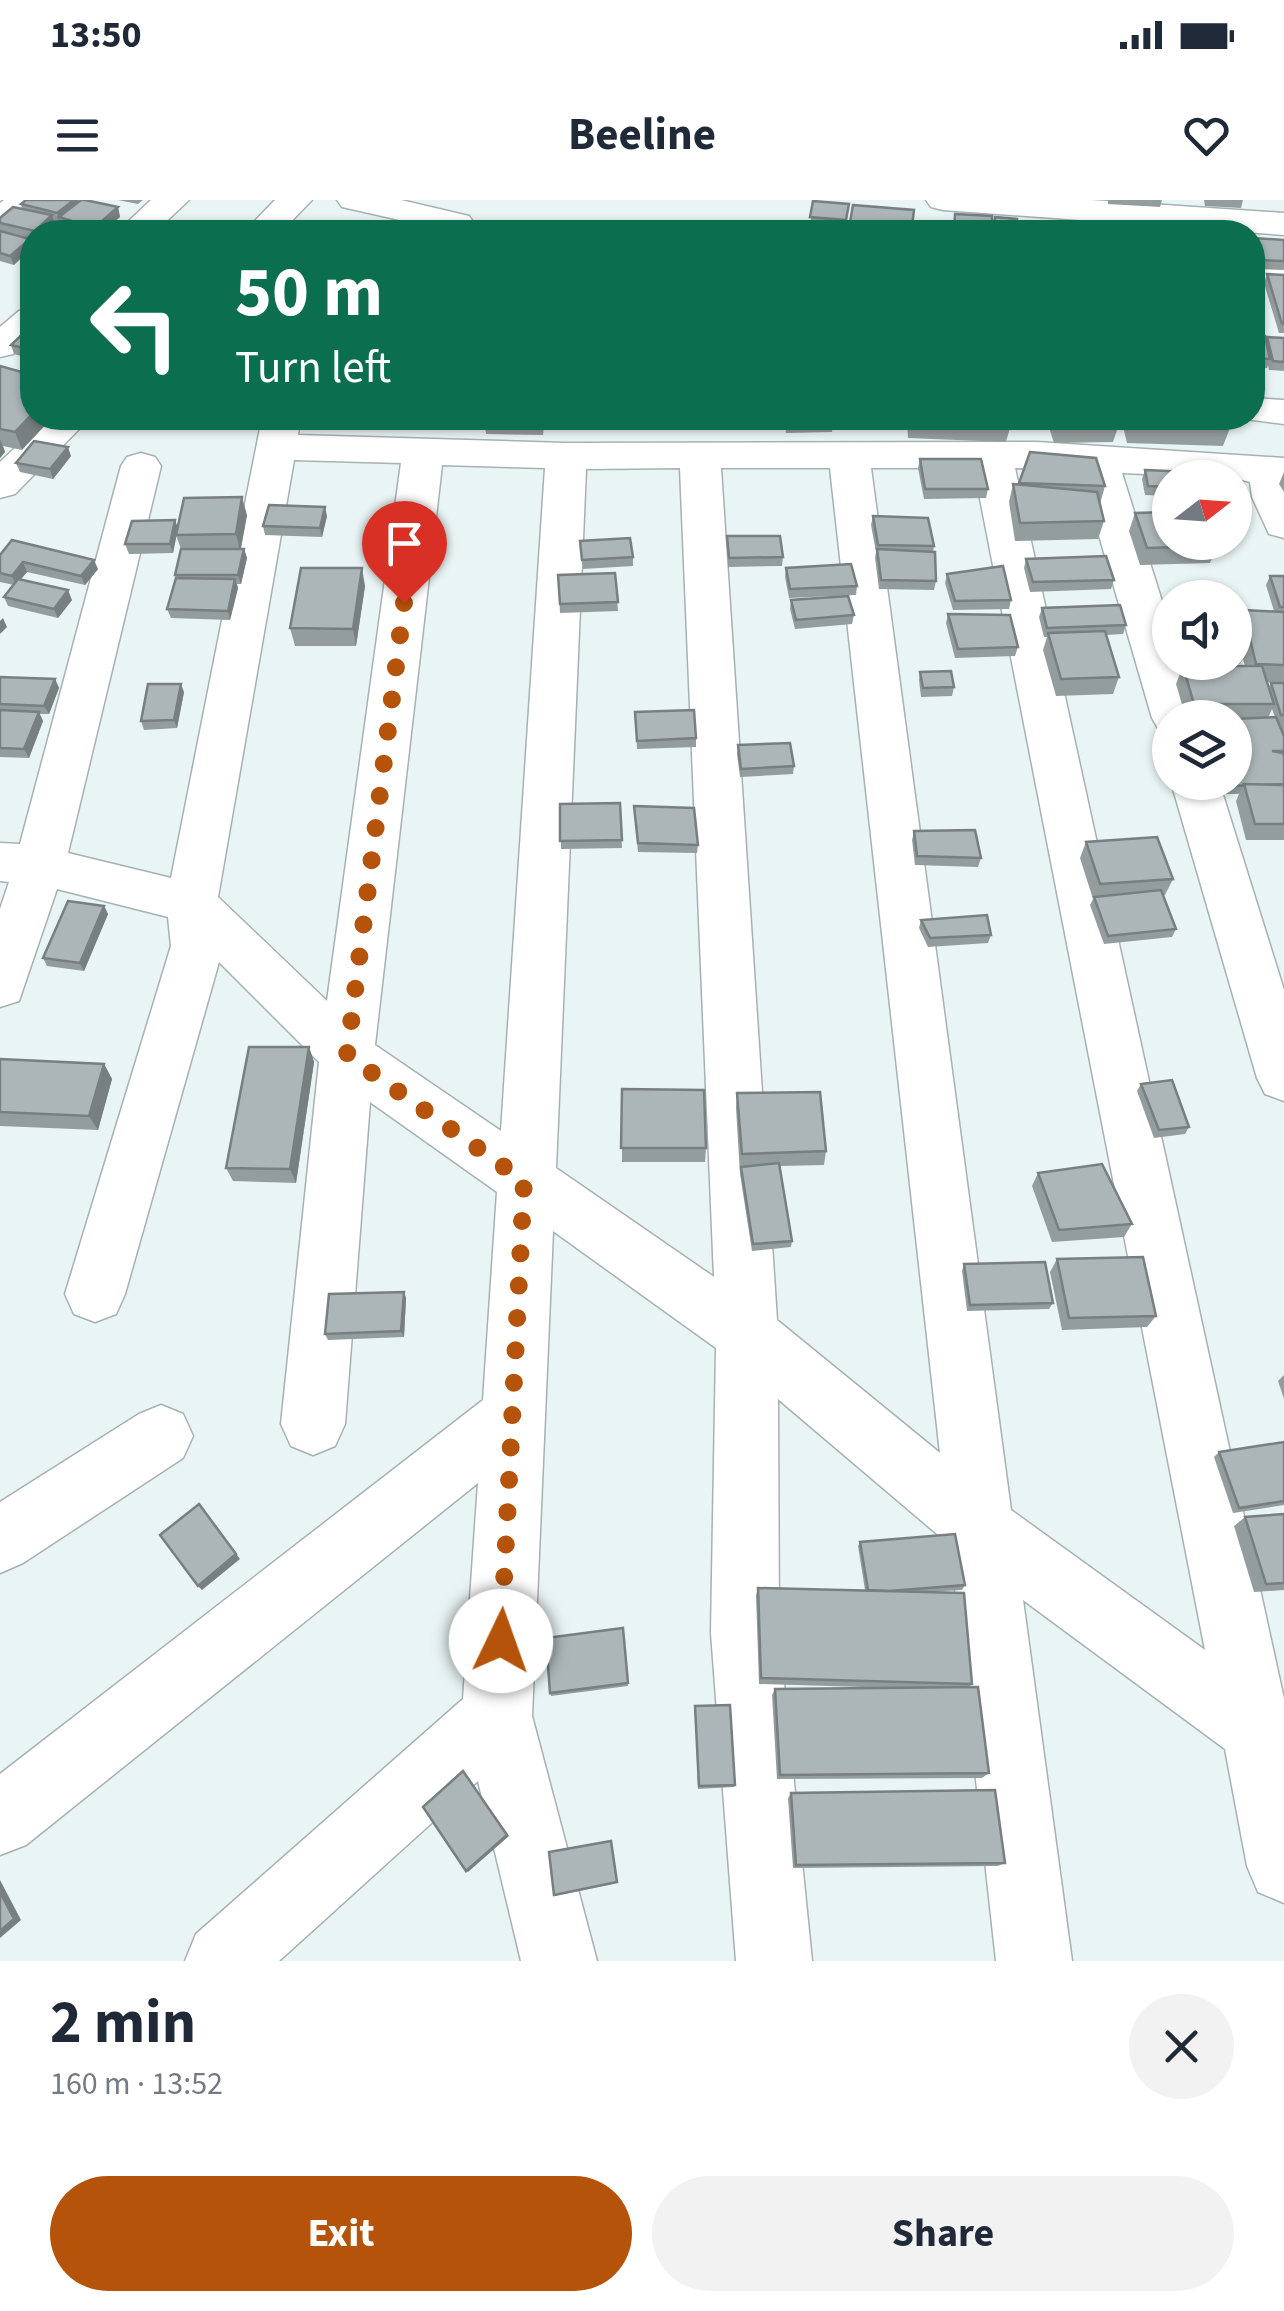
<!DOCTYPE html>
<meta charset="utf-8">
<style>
body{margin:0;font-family:"Source Sans 3",sans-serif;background:#f2f2f3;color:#1f2937;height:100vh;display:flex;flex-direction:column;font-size:38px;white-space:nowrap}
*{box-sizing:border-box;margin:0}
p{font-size:32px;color:#747a83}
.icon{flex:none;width:55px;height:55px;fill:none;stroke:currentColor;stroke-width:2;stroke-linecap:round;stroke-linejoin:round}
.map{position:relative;height:1761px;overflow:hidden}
.panel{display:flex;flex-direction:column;background:#fff;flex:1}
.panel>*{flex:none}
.top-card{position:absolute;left:20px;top:20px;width:1245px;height:210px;border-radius:40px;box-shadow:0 2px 8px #0004;background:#0b6e4f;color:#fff;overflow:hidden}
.needle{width:65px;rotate:73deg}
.tools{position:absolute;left:1152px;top:260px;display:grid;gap:20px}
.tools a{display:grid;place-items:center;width:100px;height:100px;border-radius:50%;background:#fff;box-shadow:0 2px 8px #0004;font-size:50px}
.pin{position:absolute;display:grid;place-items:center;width:85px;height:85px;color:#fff;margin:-102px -42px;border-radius:50% 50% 50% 0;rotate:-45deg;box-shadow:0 0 10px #0007}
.pin .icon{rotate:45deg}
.me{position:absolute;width:110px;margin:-55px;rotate:3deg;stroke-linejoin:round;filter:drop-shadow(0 0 8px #0008)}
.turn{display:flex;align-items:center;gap:35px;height:210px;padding:0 50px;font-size:45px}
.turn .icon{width:130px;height:130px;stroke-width:2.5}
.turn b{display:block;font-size:70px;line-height:85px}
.round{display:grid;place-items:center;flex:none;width:105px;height:105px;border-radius:52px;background:#f2f2f3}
.headline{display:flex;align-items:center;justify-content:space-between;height:170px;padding:0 50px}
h1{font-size:60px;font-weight:700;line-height:75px}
.action{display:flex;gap:20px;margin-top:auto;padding:20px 50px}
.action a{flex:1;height:115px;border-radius:60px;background:#b45309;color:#fff;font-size:40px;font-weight:700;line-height:115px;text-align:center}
.action a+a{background:#f2f2f3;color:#1f2937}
.status{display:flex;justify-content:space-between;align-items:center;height:70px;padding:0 50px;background:#fff;direction:ltr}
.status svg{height:28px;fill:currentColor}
header{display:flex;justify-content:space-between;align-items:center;height:130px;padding:0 50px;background:#fff;font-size:45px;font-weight:700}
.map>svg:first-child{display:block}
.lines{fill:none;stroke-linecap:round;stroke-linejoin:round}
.minor-casing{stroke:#a7b1b3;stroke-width:3}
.minor{fill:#fff;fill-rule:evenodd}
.wall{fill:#949d9e;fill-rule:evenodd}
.shaded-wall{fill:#787f81}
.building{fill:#acb6b8;stroke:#787f81;stroke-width:2.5}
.route{stroke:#b45309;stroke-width:18;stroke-dasharray:0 32.4}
</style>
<div class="status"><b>13:50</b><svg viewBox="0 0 49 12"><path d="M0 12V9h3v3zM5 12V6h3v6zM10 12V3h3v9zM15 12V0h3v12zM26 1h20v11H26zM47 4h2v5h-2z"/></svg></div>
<header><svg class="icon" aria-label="menu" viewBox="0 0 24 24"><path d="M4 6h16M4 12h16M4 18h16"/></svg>Beeline<svg class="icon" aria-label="heart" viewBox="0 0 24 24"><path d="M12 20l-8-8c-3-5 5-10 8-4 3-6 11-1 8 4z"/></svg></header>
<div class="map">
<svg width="1284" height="1761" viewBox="0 0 1284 1761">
<rect width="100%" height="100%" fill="#e9f4f5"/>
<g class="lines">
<!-- minor casing -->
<g class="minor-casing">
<g id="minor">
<path d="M4,0H42L12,28L0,31V3Z"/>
<path d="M151,0H189L155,32H117Z"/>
<path d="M275,0H312L281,32H244Z"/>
<path d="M337,0H401L469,16L474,23L469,30L453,32L342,7Z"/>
<path d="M926,0H1091L1284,13V35L943,10L931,7Z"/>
<path d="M1252,59L1284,61V83L1252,81Z"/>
<path d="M32,108V138L13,154L0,157V127L19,111Z"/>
<path d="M1252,198L1284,200V224L1238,218H1252Z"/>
<path d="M47,218H90L15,294L0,298V262Z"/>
<path d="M262,218H300L298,235L566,243L1037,242L1284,258V338L1269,334L1252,297L1250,282L1235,278L1122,273L1170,427V462H1181L1198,518H1170V533L1159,530L1152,518L1080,270L1015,268L1284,1499V1703L1258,1692L1247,1666L1225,1549L1023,1400L1072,1761H996L950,1345L778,1199L779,1433L812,1761H736L711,1433L716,1148L553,1031L532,1516L597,1761H521L478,1581L279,1761H185L196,1734L463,1499L478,1283L26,1645L0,1655V1574L483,1200L497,992L370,902L345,1224L335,1246L313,1255L291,1246L281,1224L319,862L219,762L125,1094L116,1114L95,1122L74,1114L65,1094L171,746L168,717L57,689L19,801L0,807V709L9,682L0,681V643L20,644L121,266L127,257L141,253L155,257L161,266L68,653L171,678ZM294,260L401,263L327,801L218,697ZM442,265L545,268L501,931L375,845ZM680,268L714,1077L556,968L586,269ZM721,268H830L940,1253L777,1120ZM871,268H974L1205,1450L1011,1310Z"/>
<path d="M1171,582H1219L1284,790V901L1265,894L1257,878Z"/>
<path d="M161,1205L183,1214L193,1236L183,1258L23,1363L0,1373V1302L139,1214Z"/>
</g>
</g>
<!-- minor -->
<use href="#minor" class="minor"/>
</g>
<!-- wall -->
<g class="wall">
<path d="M26,0H78L79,2L118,7L120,17L102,32H82L62,26L61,21H54L55,25L46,32H32V39L0,31V18L22,9L21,4Z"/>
<path d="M118,0H143L138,4Z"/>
<path d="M1108,0H1162L1160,7L1108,4Z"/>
<path d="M1204,0H1243L1241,8L1205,6Z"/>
<path d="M813,1L849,4L845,30L810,26Z"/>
<path d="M853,5L914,10L911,32L849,31Z"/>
<path d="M0,31L30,39L14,65L0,61Z"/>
<path d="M1253,38L1284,40V70L1255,69L1252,59Z"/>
<path d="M1267,74L1284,75V133H1279L1264,83Z"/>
<path d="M32,125V159L14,154L11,145Z"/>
<path d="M1252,136L1266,140L1267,137L1284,138V171L1269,170L1268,165L1267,168H1252Z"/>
<path d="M0,166L22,250L3,246L5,252L0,258Z"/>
<path d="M200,218H265L263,222L200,220Z"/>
<path d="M484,218H545L543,235L486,234Z"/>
<path d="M695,218H771V222L695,221Z"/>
<path d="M784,218H834L832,232L786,233Z"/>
<path d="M907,218H1010L1011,224L1006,242L908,238Z"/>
<path d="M1046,218H1116L1119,224L1113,242L1054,243Z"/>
<path d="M1121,218H1227L1230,228L1223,246L1127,243Z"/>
<path d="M1030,252L1105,286L1100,304L1104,321L1098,339L1015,341L1009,302L1013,284L1018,285Z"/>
<path d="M71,256L53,279L20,272L16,263Z"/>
<path d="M920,259L988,289L986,298L924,299L918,268Z"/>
<path d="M1145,270L1170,278V296L1145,295L1142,279Z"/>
<path d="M1284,272V292L1279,284Z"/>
<path d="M1135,313L1217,346L1210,363L1140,365L1129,331Z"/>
<path d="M247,315L241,349H244L247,358L241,384H237L238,388L230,420L171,418L167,409L176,379L175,375L181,349L176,335L173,353L129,354L125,344L175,320L178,329Z"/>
<path d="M327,316L322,337L265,335L263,326Z"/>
<path d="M873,316L934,346L933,352L936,381L934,390L879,389L875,358L876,352L871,325Z"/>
<path d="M727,336L783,357L782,366L728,367Z"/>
<path d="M580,341L633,357V366L583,369Z"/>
<path d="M0,355L98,369L85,385L27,372L20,380L72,400L58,418L8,406L4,397L14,385L0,382Z"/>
<path d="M1026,359L1114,380L1111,389L1030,392L1024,368Z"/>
<path d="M786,368L857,386L856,395L789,398L785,377Z"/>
<path d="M615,373L618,411L560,413L558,375Z"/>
<path d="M947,374L1011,400L1009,409L953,410L945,383Z"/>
<path d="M1270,376H1284V482H1267L1269,487L1271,483H1284V640H1246L1236,601L1239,594H1225L1221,582H1235V518H1186L1176,484L1183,466H1245L1243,459L1240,464L1193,462H1235V418L1237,425L1243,410L1274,411L1266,385ZM1272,509L1275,517L1268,518Z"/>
<path d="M365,386L356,446H295L290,428Z"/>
<path d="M791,400L854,415L852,424L795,429L790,409Z"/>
<path d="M1042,408L1126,425L1123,434L1106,435L1119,477L1113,494L1056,496L1043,450L1047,437H1044L1039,417Z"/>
<path d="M948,414L1018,447L1015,456L955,458L946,423Z"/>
<path d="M920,472L954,487L952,496L921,497L919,480Z"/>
<path d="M0,477L55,479L59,488L49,514H39L43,521L29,558L0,557Z"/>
<path d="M184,492L177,528L144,530L141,521Z"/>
<path d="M635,512L696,538V547L637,549Z"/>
<path d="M738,545L794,566L793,574L740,577L737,554Z"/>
<path d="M620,603L622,648L561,649L560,604Z"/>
<path d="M634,606L698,645L697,653L638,652Z"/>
<path d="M914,631L981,658L978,667L915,665L912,640Z"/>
<path d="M1086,642L1173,679L1165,695H1163L1176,729L1172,737L1104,744L1090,705L1093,699L1080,658Z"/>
<path d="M104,706L108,714L84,771L47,766L43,758Z"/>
<path d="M921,720L991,735L988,743L928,747L919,728Z"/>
<path d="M309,847L314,862L296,983L233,981L226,968Z"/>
<path d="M0,859L104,864L112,879L98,930L0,926Z"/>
<path d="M1141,884L1189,927L1185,934L1154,938L1137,891Z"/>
<path d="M622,889L706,948L705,962H622Z"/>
<path d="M737,893L826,951L824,965L780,966L792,1041L791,1047L752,1051L740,974L736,908Z"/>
<path d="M1038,973L1132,1024L1124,1037L1052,1042L1032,986Z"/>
<path d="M1057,1059L1156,1116L1147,1127L1062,1130L1050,1072Z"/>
<path d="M964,1064L1053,1103L1049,1109L967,1111L962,1071Z"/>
<path d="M404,1092L406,1098L404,1137L328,1140L325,1134Z"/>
<path d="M1284,1175V1199L1278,1181Z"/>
<path d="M1284,1242V1305L1233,1313L1214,1257L1219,1252Z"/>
<path d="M1284,1314V1390L1254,1392L1234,1326L1245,1317Z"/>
<path d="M860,1342L965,1385L962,1390L928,1392L972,1484L969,1487L989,1573L982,1578L777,1579L772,1495L775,1489L896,1488L759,1484L756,1395L758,1388L865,1390L858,1346Z"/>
<path d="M623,1428L628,1486L551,1496L550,1493Z"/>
<path d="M695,1509L735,1585L734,1587L698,1589Z"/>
<path d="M791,1593L1005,1663L998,1666L793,1668L788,1598Z"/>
<path d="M611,1641L617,1683L555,1696L554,1695Z"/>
</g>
<!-- shaded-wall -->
<g class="shaded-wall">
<path d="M74,0H78L80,7L59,17L60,22L57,13Z"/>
<path d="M118,7L120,17L102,32H95L94,28Z"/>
<path d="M52,15L55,25L46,32H36L35,31Z"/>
<path d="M30,39L32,48L14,65L10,56Z"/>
<path d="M32,214V218H52L22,250L15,232Z"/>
<path d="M0,239L5,252L0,258Z"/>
<path d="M68,247L71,256L53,279L50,269Z"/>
<path d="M242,297L247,315L240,352L236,334Z"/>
<path d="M325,307L327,316L322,337L320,328Z"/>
<path d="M175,320L178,329L173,353L170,344Z"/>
<path d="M244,349L247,358L241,384L238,375Z"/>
<path d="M94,360L98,369L85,385L81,376Z"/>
<path d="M23,362L27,372L16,385L12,376Z"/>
<path d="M362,368L365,386L356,446L353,429Z"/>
<path d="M235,379L238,388L230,420L228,411Z"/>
<path d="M68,390L72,400L58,418L54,409Z"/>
<path d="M3,418L7,427L0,434V421Z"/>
<path d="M55,479L59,488L49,514L44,506Z"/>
<path d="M181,484L184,492L177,528L174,520Z"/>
<path d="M39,512L43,521L29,558L24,549Z"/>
<path d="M104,706L108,714L84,771L80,763Z"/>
<path d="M309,847L314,862L296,983L290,969Z"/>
<path d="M104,864L112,879L98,930L89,916Z"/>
<path d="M404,1092L406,1098L404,1137L401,1131Z"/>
<path d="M203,1309L240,1359L202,1390L198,1386Z"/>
<path d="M463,1571L509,1636L468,1672L466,1671Z"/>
<path d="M0,1680L21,1720L0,1738Z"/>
</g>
<!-- building -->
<g class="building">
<path d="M26,0H74L57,13L21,4Z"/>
<path d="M81,0H85L118,7L94,28L59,17Z"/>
<path d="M813,1L849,4L846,20L810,17Z"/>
<path d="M853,5L914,10L912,27L850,22Z"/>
<path d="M13,7L52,15L35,31L0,23V18Z"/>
<path d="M955,14L992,16V32H954Z"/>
<path d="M995,17L1017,19L1016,32H994Z"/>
<path d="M0,31L30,39L10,56L0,53Z"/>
<path d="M1253,38L1284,40V61L1258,60Z"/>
<path d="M1267,74L1284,75V124H1282Z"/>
<path d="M32,125V150L11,145Z"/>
<path d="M1252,136H1265L1270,159L1252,158Z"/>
<path d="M1267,137L1284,138V162L1273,161Z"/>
<path d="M0,166L32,175V214L15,232L0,229Z"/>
<path d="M911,218H1010L1011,224L911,220Z"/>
<path d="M1056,218H1116L1119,224L1058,225Z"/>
<path d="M1131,218H1227L1230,228L1133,225Z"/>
<path d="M34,241L68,247L50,269L16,263Z"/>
<path d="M1030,252L1096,258L1105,286L1019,283Z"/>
<path d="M920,259H981L988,289H925Z"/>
<path d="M1145,270L1191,272L1192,278H1170V287L1148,286Z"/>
<path d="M1013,284L1097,292L1104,321L1020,323Z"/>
<path d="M242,297L236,334L176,335L184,298Z"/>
<path d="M269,305L325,307L320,328L263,326Z"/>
<path d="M1170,312V342H1215L1217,346L1147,348L1135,313Z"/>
<path d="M873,316L928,318L934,346L878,345Z"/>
<path d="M175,320L170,344H125L132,321Z"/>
<path d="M727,336H780L783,357L729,358Z"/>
<path d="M630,338L633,357L582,360L580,341Z"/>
<path d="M12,340L94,360L81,376L23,362L12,376L0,373V355Z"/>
<path d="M181,349H244L238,375H175Z"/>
<path d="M877,349L935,352L936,381L881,380Z"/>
<path d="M1106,356L1114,380L1033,382L1026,359Z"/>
<path d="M851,364L857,386L790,389L786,368Z"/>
<path d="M1003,366L1011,400L955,401L947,374Z"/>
<path d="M301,368H362L353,429L290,428Z"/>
<path d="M615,373L618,402L560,404L558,375Z"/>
<path d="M1270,376H1284V407H1280Z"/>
<path d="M176,378L235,379L228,411L167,409Z"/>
<path d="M18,379L68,390L54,409L4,397Z"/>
<path d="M848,396L854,415L796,420L791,400Z"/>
<path d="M1120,405L1126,425L1047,428L1042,408Z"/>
<path d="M1243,410L1284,412V465L1256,464Z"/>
<path d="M948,414L1010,415L1018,447L958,449Z"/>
<path d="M1235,418L1244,455H1235Z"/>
<path d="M1105,431L1119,477L1061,479L1048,433Z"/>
<path d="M1183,466H1262L1274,504H1194Z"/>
<path d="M951,471L954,487L923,488L920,472Z"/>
<path d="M0,477L55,479L44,506L0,504Z"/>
<path d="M1271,483H1284V515H1281Z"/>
<path d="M148,484H181L174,520L141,521Z"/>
<path d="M0,510L39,512L24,549L0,548Z"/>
<path d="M694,510L696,538L637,541L635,512Z"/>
<path d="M1276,517L1284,536V551H1272L1283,553L1284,556V584L1229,586L1228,582H1235V519Z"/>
<path d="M790,543L794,566L741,569L738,545Z"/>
<path d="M1244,584L1284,585V624H1255Z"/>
<path d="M620,603L622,640L560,641V604Z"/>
<path d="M634,606L694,608L698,645L638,643Z"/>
<path d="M975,630L981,658L917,656L914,631Z"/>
<path d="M1157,637L1173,679L1100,684L1086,642Z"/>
<path d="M1161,690L1176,729L1108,736L1094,697Z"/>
<path d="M68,701L104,706L80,763L43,758Z"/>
<path d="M987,715L991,735L930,738L921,720Z"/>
<path d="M249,847H309L290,969L226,968Z"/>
<path d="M0,859L104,864L89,916L0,912Z"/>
<path d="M1172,880L1189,927L1159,930L1141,884Z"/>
<path d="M622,889L704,890L706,948H621Z"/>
<path d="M820,892L826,951L742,954L737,893Z"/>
<path d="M779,963L792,1041L753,1044L741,967Z"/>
<path d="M1102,964L1132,1024L1059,1030L1038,973Z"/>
<path d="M1143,1057L1156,1116L1069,1118L1057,1059Z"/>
<path d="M1045,1062L1053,1103L970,1105L964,1064Z"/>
<path d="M404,1092L401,1131L325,1134L329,1094Z"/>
<path d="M1284,1242V1301L1239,1308L1219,1252Z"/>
<path d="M199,1304L236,1354L198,1386L160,1335Z"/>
<path d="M1284,1314V1383L1266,1384L1245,1317Z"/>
<path d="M955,1334L965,1385L889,1391L868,1390L860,1342Z"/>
<path d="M758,1388L964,1393L972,1484L761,1478Z"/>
<path d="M623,1428L628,1483L550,1493L546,1438Z"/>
<path d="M978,1487L989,1573L780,1575L775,1489Z"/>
<path d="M730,1505L735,1585L699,1586L695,1506Z"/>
<path d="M463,1571L507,1635L466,1671L423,1607Z"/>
<path d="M995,1590L1005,1663L796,1665L791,1593Z"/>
<path d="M611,1641L617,1682L554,1695L549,1652Z"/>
<path d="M0,1692L14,1719L0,1731Z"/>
</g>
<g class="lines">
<!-- route -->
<path class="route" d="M404,403L347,855L524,981L501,1441"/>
</g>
</svg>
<div class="tools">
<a><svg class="needle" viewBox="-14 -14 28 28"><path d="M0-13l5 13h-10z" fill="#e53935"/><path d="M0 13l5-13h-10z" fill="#747a83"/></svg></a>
<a><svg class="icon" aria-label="sound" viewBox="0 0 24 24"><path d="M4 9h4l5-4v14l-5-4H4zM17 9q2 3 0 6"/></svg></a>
<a><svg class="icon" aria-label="layers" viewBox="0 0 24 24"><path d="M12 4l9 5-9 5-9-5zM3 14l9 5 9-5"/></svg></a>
</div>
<div class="pin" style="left:404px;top:403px;background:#d93025"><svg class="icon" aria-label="arrive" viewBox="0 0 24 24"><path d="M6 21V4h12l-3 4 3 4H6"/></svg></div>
<svg class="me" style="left:501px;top:1441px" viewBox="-20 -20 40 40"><circle r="19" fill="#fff"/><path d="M0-13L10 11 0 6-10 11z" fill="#b45309"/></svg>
<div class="top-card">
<div class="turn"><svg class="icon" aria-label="left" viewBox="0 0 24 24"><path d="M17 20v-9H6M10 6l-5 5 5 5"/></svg><div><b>50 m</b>Turn left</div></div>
</div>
</div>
<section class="panel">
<div class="headline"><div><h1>2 min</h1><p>160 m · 13:52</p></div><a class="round"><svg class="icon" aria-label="close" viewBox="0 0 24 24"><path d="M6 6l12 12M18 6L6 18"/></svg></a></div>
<div class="action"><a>Exit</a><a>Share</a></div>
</section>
